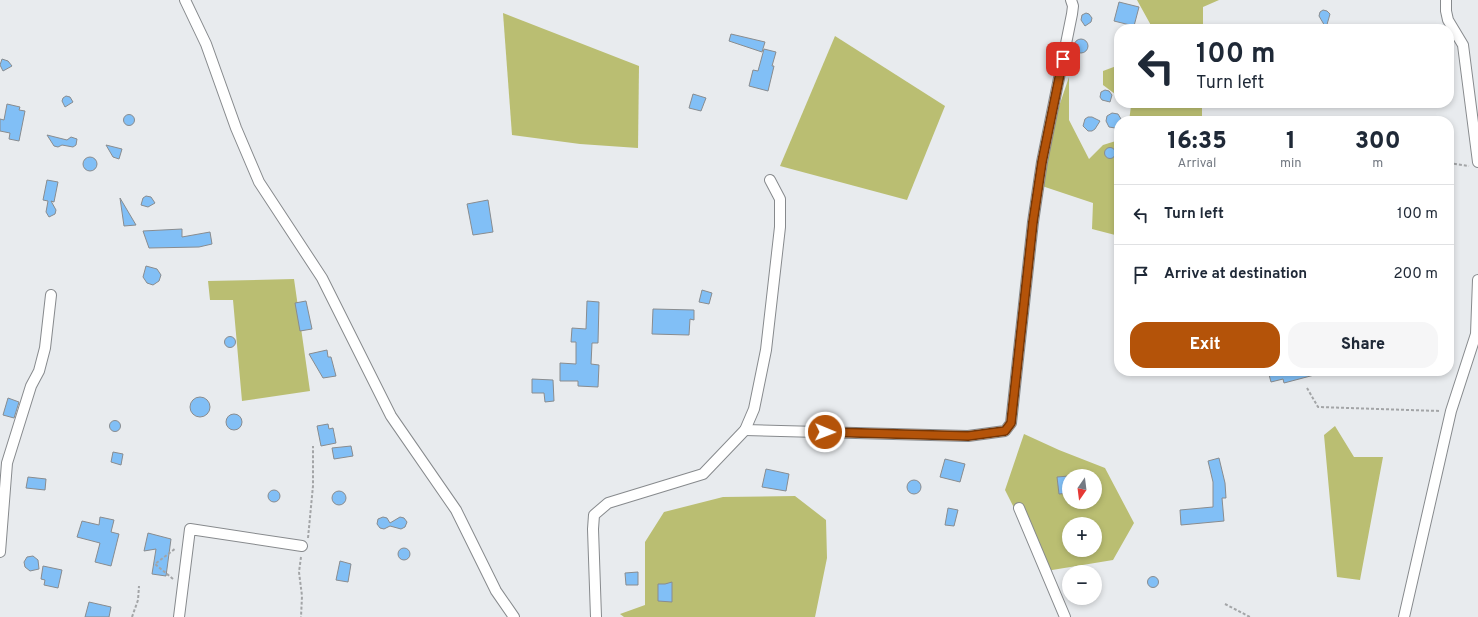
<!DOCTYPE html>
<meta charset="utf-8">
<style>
body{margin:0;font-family:Overpass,sans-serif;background:#f6f6f7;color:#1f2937;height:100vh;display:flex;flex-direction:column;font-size:15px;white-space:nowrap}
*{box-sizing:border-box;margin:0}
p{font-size:13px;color:#747a83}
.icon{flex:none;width:22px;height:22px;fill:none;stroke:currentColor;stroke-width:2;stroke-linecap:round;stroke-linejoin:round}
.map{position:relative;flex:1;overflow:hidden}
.panel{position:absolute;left:1114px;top:116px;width:340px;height:260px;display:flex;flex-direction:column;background:#fff;border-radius:16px;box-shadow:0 2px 6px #0003}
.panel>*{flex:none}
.top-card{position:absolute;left:1114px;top:24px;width:340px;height:84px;border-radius:16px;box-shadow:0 2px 6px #0003;background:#fff;color:#1f2937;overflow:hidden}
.needle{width:26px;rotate:194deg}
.controls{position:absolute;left:1062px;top:469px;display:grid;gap:8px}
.controls a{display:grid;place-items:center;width:40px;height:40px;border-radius:50%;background:#fff;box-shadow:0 2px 6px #0003;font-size:20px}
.pin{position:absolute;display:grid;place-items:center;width:34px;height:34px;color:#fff;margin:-17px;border-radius:8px;box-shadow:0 2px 6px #0006}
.me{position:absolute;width:44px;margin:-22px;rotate:91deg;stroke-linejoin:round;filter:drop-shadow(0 0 3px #0008)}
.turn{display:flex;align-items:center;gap:14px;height:84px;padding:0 16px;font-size:18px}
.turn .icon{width:52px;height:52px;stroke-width:2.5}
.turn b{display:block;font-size:28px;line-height:34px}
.eta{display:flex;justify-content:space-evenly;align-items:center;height:68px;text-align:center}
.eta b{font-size:24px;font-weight:800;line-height:28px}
.cta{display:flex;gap:8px;margin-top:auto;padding:8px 16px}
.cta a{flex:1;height:46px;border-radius:16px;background:#b45309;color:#fff;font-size:16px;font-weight:800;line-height:46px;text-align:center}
.cta a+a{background:#f6f6f7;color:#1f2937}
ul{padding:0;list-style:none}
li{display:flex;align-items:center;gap:12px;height:60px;padding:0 16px;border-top:1px solid #e0e1e3}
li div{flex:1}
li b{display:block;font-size:15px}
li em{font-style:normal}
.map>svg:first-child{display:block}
.green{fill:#babe72;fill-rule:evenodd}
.building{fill:#81bff6;stroke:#898c8f}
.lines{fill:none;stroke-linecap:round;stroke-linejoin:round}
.street-casing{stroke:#878a8d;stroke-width:12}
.path{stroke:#a3a5a7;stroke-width:2;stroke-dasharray:3 2;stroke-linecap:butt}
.street{stroke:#fff;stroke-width:10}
.route-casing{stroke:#753606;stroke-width:10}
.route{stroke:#b45309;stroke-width:7}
</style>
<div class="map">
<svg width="1478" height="617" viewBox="0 0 1478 617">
<rect width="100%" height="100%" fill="#e8ebee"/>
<!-- green -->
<g class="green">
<path d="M1137,0H1219L1203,7V29H1153Z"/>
<path d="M503,13L639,66L638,148L580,144L512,135Z"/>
<path d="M835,36L945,106L907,200L780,166Z"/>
<path d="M1119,65V97L1103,85V71Z"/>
<path d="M1069,77V120L1089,159L1103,145L1119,140V236L1092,229L1093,203L1033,183Z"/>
<path d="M1128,103H1202V121H1129L1131,106Z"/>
<path d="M294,279L310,391L242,401L233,300H210L208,281Z"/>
<path d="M1335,426L1354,457H1383L1360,580L1337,577L1324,435Z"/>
<path d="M1024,434L1059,450L1105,468L1134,523L1113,560L1046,571L1005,490ZM1069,476H1095V502H1069ZM1069,524H1095V550H1069Z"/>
<path d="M795,496L826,520L827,558L815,617H624L620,614L645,605V542L664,512L723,497Z"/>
</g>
<!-- building -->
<g class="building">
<path d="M1119,2L1139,7L1134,26L1114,21Z"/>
<path d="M1323,10L1327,11L1330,14L1326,28L1319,16L1320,12Z"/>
<path d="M1086,13L1089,14L1092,18L1091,22L1085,26L1081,20L1082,15Z"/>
<path d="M731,34L765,42L762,52L729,41Z"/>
<circle cx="1081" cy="46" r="7"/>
<path d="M764,49L776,52L772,66H774L768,91L749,86L753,70L758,71Z"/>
<path d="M2,59L8,61L12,66L3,71L0,65Z"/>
<path d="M1105,90L1109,91L1112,95L1110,102L1102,100L1100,97L1101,92Z"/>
<path d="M693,94L706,98L701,111L689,108Z"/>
<path d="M66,96L70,97L73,102L65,107L62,101L63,98Z"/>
<path d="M7,104L20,107L19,110L25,111L19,141L9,139L10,133L0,131V119L4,120Z"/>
<path d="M1112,113L1118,114L1121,119V121H1119V125L1115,128L1109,127L1106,121L1107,116Z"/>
<circle cx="129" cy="120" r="5.5"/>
<path d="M1088,117H1092L1100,121L1095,129L1092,131H1088L1083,126L1085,119Z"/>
<path d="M47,135L67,140L71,137L77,139L76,145L73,147L62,145L58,147L54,146Z"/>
<path d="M106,145L122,149L119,159L113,157Z"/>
<circle cx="1110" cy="153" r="5.5"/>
<circle cx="90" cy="164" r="7"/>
<path d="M47,180L58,182L54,202L51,201L56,210L55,214L49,217L46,212L48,201L43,200Z"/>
<path d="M146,196L151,197L155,203L148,207L141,205L143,198Z"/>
<path d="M120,198L136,225L124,226Z"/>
<path d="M488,200L493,232L473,235L467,204Z"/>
<path d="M182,229V237L210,232L212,244L199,247L149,248L143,231Z"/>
<path d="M146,266L157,269L161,275L159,281L153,285L147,283L143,277Z"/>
<path d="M702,290L712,293L709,304L699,302Z"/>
<path d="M306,301L312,329L300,331L295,303Z"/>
<path d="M587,301L599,302L598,343H592L591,364L599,365L598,387L578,386V381H560V363L576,364V342H571L572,328L586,329Z"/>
<path d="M653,309L694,310V320L690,319L689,335L652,334Z"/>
<circle cx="230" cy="342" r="5.5"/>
<path d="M327,350L328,357H331L336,376L323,378L309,354Z"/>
<path d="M1268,371H1318V374L1284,383L1283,379L1271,382Z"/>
<path d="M532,379L553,380L554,401L545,402L544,393H532Z"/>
<circle cx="200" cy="407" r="10"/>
<path d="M8,398L19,402L14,418L3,415Z"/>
<circle cx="234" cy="422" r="8"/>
<circle cx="115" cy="426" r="5.5"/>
<path d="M328,424L329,429L333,428L336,443L321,446L317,426Z"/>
<path d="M351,446L353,456L334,459L332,448Z"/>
<path d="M113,452L123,454L121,465L111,462Z"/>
<path d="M1219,458L1225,483L1226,498H1222L1224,521L1181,525L1180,510L1213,507V482L1208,461Z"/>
<path d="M945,459L965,464L960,482L940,477Z"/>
<path d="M766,469L789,474L786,491L762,487Z"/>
<path d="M1069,476V493L1059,494L1057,477Z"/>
<path d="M28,477L46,479L45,490L26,488Z"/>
<circle cx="914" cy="487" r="7"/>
<circle cx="274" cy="496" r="6"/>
<circle cx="339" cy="498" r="7"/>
<path d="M948,508L958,510L954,526L945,525Z"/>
<path d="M100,517L114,520L111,532L119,534L111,566L95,562L100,543L77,537L82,521L99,525Z"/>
<path d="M383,517L387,518L390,523L400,517L404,518L407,522L405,527L401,529L390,526L384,529L380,528L377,524L378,519Z"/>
<path d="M148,533L171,539L166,576L152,574L156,549L144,551Z"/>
<circle cx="404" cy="554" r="6"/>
<path d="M33,556L38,560L39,569L30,571L25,567L24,562L27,557Z"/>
<path d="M340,561L351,564L348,582L336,580Z"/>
<path d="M43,566L62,570L58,588L44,585L45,580L41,579Z"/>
<path d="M638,572V585H626L625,573Z"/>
<circle cx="1153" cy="582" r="5.5"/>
<path d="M672,582V602L658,601V584H665Z"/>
<path d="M89,602L111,607L109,617H85Z"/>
</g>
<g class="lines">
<!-- street casing -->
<g class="street-casing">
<g id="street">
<path d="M185,0L206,44L236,128L259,182L322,278L391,416L456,510L496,591L514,617"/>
<path d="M1446,0V11L1448,20L1463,45L1478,162"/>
<path d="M745,430L968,436L1005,431L1011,423L1033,222L1042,162L1072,14L1073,6L1071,0"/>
<path d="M1019,508L1065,617"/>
<path d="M0,552L7,463L31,386L39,371L45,348L51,295"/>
<path d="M179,617L190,529L302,546"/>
<path d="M596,617L593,529L594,515L608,503L703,474L745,430L754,409L766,350L780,227V199L770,180"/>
<path d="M1404,617L1451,411L1476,334L1478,280"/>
</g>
</g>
<!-- path -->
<g class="path">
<path d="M1449,163L1469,166"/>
<path d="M1307,388L1318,407L1440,411"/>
<path d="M308,538L313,486V446"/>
<path d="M301,557L299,572L302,596L301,617"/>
<path d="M173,579L155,564L176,548"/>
<path d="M1225,604L1250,617"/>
<path d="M132,617L138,600L139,586"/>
</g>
<!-- street -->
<use href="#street" class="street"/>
</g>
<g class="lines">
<!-- route casing -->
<g class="route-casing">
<path id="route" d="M825,432L968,436L1005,431L1011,423L1033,222L1042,162L1063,59"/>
</g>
<!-- route -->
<use href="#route" class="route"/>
</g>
</svg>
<div class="controls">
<a><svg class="needle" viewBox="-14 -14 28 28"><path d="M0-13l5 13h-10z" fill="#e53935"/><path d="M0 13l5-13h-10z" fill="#747a83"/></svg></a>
<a>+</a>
<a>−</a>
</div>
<div class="pin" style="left:1063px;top:59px;background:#d93025"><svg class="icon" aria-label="arrive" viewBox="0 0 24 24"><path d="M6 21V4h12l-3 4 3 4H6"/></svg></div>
<svg class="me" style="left:825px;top:432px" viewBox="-20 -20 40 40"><circle r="17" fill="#b45309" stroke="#fff" stroke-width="3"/><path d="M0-11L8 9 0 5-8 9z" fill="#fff"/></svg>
<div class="top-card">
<div class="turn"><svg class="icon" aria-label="left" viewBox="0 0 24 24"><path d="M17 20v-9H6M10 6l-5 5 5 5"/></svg><div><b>100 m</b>Turn left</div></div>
</div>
<section class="panel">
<div class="eta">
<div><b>16:35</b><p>Arrival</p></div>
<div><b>1</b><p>min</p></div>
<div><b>300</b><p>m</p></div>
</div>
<ul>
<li><svg class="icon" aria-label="left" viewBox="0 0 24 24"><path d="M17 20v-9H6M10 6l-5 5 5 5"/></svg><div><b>Turn left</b></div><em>100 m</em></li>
<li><svg class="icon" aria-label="arrive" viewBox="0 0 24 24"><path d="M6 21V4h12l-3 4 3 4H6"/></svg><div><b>Arrive at destination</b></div><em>200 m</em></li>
</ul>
<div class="cta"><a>Exit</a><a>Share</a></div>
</section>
</div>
